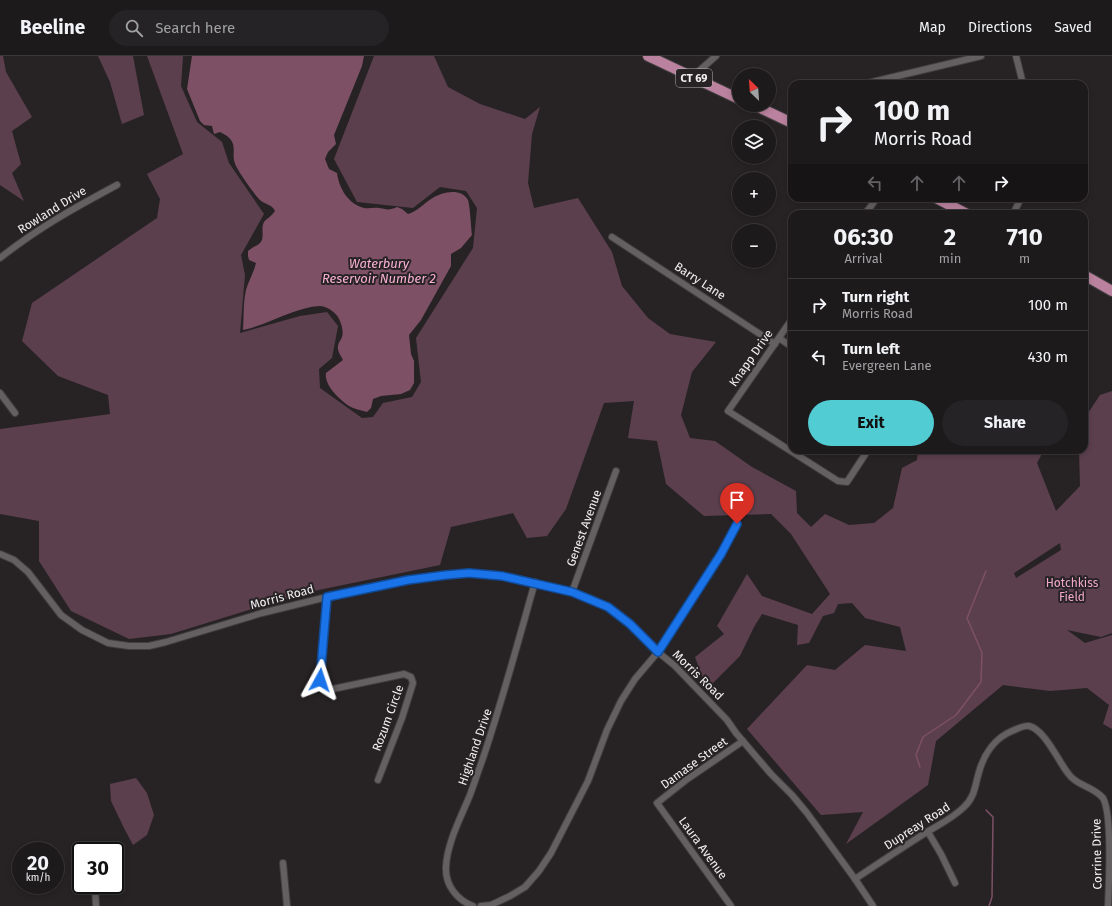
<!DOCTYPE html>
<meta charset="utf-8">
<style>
body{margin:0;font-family:"Fira Sans",sans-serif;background:#252325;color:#f1f3f6;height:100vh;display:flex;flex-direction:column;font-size:15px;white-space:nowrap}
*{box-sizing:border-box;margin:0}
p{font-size:13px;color:#a0a1a3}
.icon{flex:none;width:22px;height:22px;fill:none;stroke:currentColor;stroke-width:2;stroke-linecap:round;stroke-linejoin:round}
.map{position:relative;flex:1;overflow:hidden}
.sheet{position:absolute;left:788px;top:154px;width:300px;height:244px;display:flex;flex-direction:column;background:#1d1a1c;border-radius:12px;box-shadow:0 2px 6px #0003,0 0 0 1px #3b383b}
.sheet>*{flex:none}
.top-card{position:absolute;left:788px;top:24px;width:300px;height:122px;border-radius:12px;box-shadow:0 2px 6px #0003,0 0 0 1px #3b383b;background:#1d1a1c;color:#f1f3f6;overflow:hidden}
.needle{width:26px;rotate:335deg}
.buttons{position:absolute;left:732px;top:12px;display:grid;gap:8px}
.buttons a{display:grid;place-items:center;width:44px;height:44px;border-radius:50%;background:#1d1a1c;box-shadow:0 2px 6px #0003,0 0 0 1px #3b383b;font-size:20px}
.speed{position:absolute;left:12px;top:786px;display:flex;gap:8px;font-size:20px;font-weight:700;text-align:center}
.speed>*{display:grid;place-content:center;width:52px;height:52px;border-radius:50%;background:#1d1a1c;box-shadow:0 2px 6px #0003,0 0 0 1px #3b383b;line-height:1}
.speed small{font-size:10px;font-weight:400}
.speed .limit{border:2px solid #111;border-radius:6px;background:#fff;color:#111}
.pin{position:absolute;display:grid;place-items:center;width:34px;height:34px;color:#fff;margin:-41px -17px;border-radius:50% 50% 50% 0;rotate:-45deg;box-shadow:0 0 4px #0007}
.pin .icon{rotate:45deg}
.me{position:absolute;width:44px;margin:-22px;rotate:5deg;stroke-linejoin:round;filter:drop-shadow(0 0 3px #0008)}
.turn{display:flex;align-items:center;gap:14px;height:84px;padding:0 20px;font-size:18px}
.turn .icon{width:52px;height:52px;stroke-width:2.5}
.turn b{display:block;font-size:28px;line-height:34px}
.lanes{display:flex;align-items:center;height:38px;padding:0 20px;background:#0003;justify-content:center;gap:20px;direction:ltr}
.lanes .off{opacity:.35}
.eta{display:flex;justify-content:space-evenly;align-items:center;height:68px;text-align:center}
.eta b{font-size:24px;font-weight:700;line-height:28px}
.action{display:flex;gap:8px;margin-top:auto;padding:8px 20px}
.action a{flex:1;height:46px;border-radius:24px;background:#51ccd2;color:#111;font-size:16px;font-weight:700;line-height:46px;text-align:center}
.action a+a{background:#252325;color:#f1f3f6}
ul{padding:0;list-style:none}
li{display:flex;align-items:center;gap:12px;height:52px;padding:0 20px;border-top:1px solid #3b383b}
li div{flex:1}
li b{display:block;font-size:15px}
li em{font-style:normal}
header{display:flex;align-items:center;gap:24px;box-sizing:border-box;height:56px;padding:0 20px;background:#1d1a1c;border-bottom:1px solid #3b383b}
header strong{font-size:19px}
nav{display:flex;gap:22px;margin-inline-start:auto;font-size:14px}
.search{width:280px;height:36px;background:#252325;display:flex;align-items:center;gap:10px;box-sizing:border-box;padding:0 14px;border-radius:22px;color:#a0a1a3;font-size:15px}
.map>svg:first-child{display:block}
.green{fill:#5c3f4d;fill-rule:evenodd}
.water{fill:#7d5065}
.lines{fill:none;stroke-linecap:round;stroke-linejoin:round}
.stream{stroke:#7d5065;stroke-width:1.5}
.street-casing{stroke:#423e40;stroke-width:8}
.primary-casing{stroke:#423e40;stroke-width:12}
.street{stroke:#646062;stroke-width:6}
.primary{stroke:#ba829e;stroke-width:10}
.route-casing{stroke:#114b97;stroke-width:10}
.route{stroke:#1a73e8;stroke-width:7}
.labels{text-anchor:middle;stroke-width:4;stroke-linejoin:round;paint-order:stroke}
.shield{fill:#272325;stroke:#b6b2b4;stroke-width:1}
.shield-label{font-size:11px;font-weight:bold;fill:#f3f0f2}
.street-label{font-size:12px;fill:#f3f0f2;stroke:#272325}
.park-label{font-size:12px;fill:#f2a8cb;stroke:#272325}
.water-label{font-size:13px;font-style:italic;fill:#fab0d3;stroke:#272325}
</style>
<header>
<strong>Beeline</strong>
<div class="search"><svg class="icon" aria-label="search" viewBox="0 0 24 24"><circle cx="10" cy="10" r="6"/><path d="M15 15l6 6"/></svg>Search here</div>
<nav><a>Map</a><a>Directions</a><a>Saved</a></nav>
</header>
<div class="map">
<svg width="1112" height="850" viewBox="0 0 1112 850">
<rect width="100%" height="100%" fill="#272325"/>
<!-- green -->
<g class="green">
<path d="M0,0H3L6,16L32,61L12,75L21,108L12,117L24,145L0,129Z"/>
<path d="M98,0H133L144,59L122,68L110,26Z"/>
<path d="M147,0H183L181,30L197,66L222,86L229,107L264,158L241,199L245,219L240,277L300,260L327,256L338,270L332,302L319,313L320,332L362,362L373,361L383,347L412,341L421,326L416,282L473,192L477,152L466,135L440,131L413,152L357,146L334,103L374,0H434L448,31L480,48L525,63L540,51L532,78L528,127L534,152L578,142L612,196L622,230L648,262L670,278L716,286L692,316L681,359L690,382L715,385L752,411L796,435L797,457L811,471L825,458L849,469L874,467L893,452L902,412L917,404L918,394H1044L1037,407L1056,455L1080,430L1079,394H1084V363L1100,339L1112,335V577L1101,581L1067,574L1085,587L1112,579V673L1103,668L1109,649L1087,632L1050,635L1003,629L936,685L928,729L846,788L863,756L821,759L747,673L807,609L835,614L865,589L906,595L900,571L865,562L852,547L838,548L834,557L823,560L809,587L797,589L798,569L762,558L754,571L740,600L707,633L695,601L724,578L717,570L747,518L762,540L812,558L830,538L791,478L771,458L704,460L666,428L657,385L628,382L634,345L604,347L566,453L547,480L527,482L513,457L451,471L440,509L304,537L171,578L129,583L71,555L39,505V465L0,458V373L110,358L108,339L58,320L22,285L32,247L157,162L160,143L147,118L183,98ZM1060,487L1061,494L1016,522L1014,517Z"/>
<path d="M136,722L147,737L154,759L147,779L133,789L123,770L111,745L110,728Z"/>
</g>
<!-- water -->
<path class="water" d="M192,0H364L362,10L334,79L336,88L328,96L325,103L329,113L337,117C339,132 348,148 364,152C369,153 374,151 379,152C388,153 388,155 397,151L402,153L408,158C418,155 423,148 431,143C441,136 461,131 468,144C470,150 471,171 472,179L461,192L451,198V210L421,264L409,279L411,298L414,305V327L410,334L401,338L381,340L373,343L371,352L367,356C361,354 354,353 349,350C339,343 324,329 326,317L343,304C341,300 337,295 338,290C338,287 341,284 342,281C344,275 341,266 338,261C334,255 326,250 320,250C295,251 268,269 243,274C244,260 243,247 246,234C249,224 254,216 256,207L249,204L248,200V195C252,192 256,190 259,188C266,182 260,173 264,166C266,163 271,161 275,155C272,148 265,149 260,144C254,138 240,118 236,110C229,97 242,86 220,76L214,78L212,70L204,69L200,65L187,33Z"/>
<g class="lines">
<!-- stream -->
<g class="stream">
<path d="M920,711L916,699L923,681L956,659L981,626L982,597L967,562L986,515"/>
<path d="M986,754L993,761L992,841L989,850"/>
</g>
<!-- street casing -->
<g class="street-casing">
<g id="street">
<path d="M1016,0L1023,28"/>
<path d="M692,21L716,0"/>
<path d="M864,28L981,0"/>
<path d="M865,158L877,142"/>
<path d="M1013,158L1021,142"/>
<path d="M612,181L775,288"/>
<path d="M0,202C38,172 74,152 117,129"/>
<path d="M792,263L728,355L838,425L847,426L868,394"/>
<path d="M779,282L792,291"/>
<path d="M0,337L15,357"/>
<path d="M0,498L14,504L28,516L61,559L82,574L108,587L129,590H149L166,586L262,557L327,541L408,524L446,519L469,517L494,519L510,521L572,536L592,543L608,551L630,568L658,596L675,610L727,664L736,677L771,718L792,739L807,757L855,823L873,850"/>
<path d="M572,536L616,415"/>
<path d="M327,541L320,624L323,630L328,634L404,618L411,621L413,627L402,662L378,724"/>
<path d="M928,776L941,798L955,827"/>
<path d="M283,807L287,850"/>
<path d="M855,823C879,807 903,791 927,776C940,768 953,762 964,751C975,741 975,729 979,716C984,698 995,682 1012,675C1017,673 1024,669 1029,670C1044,673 1058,704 1067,716C1076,730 1093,730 1103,742C1112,758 1109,829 1108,850"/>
<path d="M95,829L96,850"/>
<path d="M473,850C457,844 445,829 446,811C447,787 461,761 470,739C474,728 478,716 482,705C502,646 518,586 535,526"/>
<path d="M481,850L491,849L510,840L525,831L539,815L551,797L588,725L607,674L621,645L635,623L658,596L721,498L737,468"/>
<path d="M731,850L657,747L686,724L743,685"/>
</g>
</g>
<!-- primary casing -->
<g class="primary-casing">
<g id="primary">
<path d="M648,0L739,43"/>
<path d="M754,49L792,67"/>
<path d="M936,142L967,158"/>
<path d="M1084,219L1112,235"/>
</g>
</g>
<!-- street -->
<use href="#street" class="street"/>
<!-- primary -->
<use href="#primary" class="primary"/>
</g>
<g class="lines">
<!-- route casing -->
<g class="route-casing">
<path id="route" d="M320,624L327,541L408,524L446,519L469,517L502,520L572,536L608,551L630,568L658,596L721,498L737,468"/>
</g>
<!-- route -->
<use href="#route" class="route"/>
</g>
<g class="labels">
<!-- shield labels -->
<rect class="shield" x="676" y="13" width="36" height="18" rx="3"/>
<g class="shield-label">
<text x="694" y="26">CT 69</text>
</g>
<!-- street labels -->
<g class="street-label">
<text transform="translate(52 154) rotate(-32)" y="4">Rowland Drive</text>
<text transform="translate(700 225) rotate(33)" y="4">Barry Lane</text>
<text transform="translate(751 302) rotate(-55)" y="4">Knapp Drive</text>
<text transform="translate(584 472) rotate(-70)" y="4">Genest Avenue</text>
<text transform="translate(282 541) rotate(-15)" y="4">Morris Road</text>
<text transform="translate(698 619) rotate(44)" y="4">Morris Road</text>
<text transform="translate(388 662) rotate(-70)" y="4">Rozum Circle</text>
<text transform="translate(475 691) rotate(-71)" y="4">Highland Drive</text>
<text transform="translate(694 707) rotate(-36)" y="4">Damase Street</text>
<text transform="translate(917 770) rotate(-33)" y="4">Dupreay Road</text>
<text transform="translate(703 792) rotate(54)" y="4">Laura Avenue</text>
<text transform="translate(1097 798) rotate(-91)" y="4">Corrine Drive</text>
</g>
<!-- park labels -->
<g class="park-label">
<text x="1072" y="531">Hotchkiss<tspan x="1072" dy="14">Field</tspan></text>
</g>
<!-- water labels -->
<g class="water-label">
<text x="379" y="212">Waterbury<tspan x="379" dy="15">Reservoir Number 2</tspan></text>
</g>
</g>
</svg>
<div class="buttons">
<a><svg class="needle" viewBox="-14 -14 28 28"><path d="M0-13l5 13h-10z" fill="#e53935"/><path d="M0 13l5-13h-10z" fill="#a0a1a3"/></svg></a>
<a><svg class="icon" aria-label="layers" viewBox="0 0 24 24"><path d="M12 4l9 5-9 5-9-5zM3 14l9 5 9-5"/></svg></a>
<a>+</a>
<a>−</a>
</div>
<div class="speed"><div>20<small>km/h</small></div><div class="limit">30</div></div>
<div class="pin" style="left:737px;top:468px;background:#d93025"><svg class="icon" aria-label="arrive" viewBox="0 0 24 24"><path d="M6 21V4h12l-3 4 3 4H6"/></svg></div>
<svg class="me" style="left:320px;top:624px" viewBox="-20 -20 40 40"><path d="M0-17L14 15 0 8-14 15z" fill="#1a73e8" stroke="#fff" stroke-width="4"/></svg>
<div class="top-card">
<div class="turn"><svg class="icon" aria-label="right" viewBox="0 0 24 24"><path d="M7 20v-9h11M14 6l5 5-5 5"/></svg><div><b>100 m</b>Morris Road</div></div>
<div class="lanes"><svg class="icon off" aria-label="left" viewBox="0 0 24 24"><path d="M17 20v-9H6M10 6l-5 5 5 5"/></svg><svg class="icon off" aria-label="ahead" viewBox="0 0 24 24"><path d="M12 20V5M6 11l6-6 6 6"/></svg><svg class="icon off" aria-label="ahead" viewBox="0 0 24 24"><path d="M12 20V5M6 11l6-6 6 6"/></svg><svg class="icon" aria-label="right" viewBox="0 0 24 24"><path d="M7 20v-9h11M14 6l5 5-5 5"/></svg></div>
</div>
<section class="sheet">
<div class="eta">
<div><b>06:30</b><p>Arrival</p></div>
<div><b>2</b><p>min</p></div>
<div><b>710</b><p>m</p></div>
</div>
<ul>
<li><svg class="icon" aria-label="right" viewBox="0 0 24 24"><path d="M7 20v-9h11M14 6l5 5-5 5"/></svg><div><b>Turn right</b><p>Morris Road</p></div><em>100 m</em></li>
<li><svg class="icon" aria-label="left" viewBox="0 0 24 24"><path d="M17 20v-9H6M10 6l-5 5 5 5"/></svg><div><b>Turn left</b><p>Evergreen Lane</p></div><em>430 m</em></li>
</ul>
<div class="action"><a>Exit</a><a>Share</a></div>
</section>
</div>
